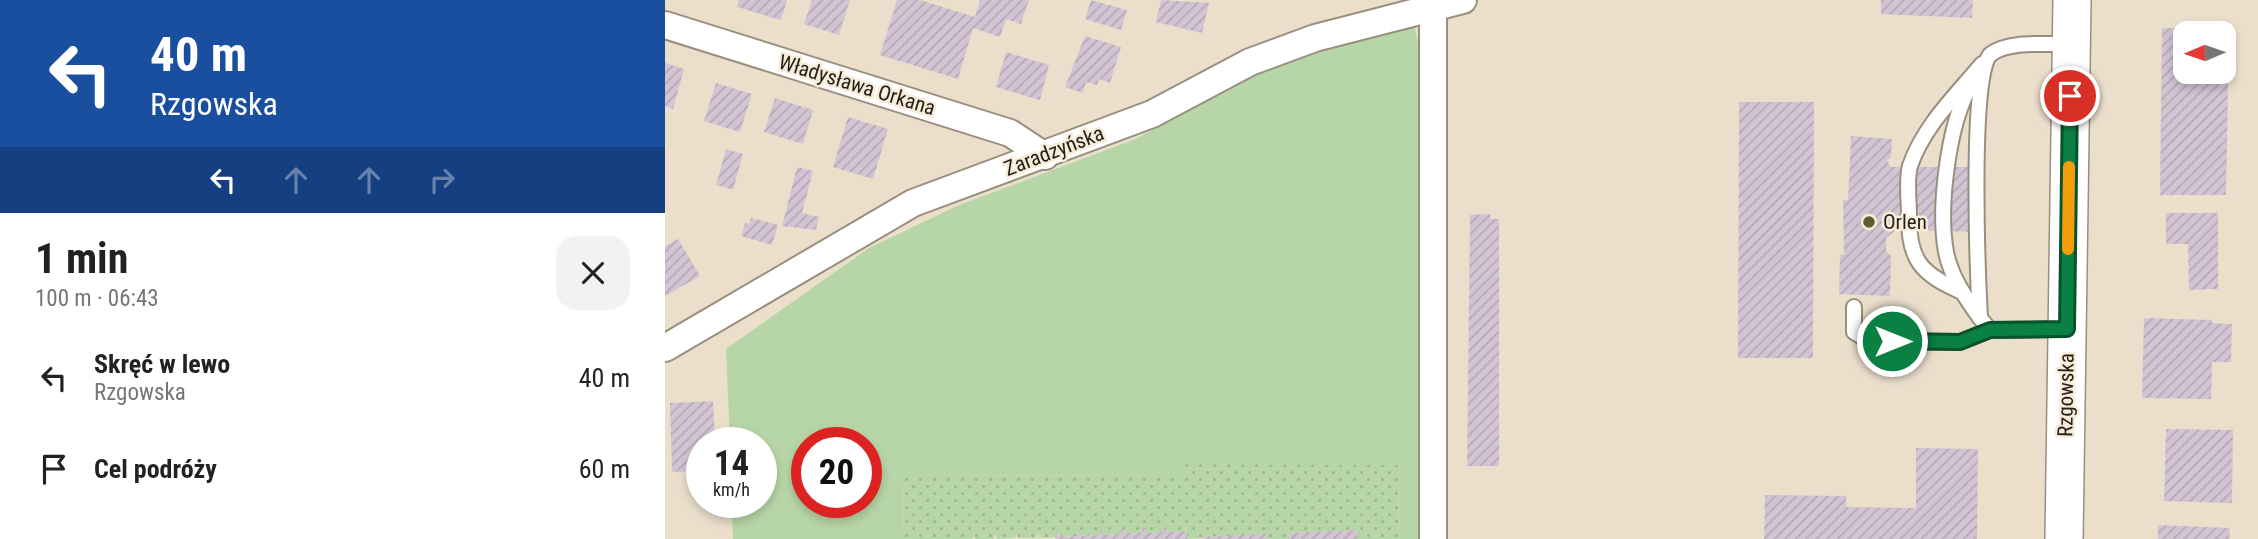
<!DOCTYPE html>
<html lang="pl">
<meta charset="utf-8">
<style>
body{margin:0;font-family:"Roboto Condensed",sans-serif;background:#f2f2f2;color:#222;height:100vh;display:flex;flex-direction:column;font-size:26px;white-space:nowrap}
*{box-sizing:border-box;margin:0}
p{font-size:23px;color:#767676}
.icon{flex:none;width:38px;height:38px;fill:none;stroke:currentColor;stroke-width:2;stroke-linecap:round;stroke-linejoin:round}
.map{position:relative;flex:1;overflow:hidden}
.panel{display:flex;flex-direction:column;background:#fff;width:665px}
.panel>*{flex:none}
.hud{background:#1a4fa0;color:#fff;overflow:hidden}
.needle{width:46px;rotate:268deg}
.fabs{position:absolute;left:1508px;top:21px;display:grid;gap:14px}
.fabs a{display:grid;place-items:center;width:63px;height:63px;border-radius:14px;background:#fff;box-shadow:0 4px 10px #0003;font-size:35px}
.speed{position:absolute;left:21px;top:427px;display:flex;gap:14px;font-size:35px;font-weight:700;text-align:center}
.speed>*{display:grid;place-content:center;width:91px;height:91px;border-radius:50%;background:#fff;box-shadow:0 4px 10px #0003;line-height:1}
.speed small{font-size:18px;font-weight:400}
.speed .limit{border:10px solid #d22;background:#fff;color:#111}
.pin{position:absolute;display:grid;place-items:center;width:60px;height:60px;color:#fff;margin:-30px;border:4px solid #fff;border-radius:50%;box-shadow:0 2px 7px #0007}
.me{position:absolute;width:77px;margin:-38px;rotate:90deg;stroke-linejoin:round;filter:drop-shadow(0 0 5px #0008)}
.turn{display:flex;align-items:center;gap:24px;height:147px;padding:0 35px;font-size:32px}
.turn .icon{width:91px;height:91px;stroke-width:2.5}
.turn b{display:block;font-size:49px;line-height:60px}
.lanes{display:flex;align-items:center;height:66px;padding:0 35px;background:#0003;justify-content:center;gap:35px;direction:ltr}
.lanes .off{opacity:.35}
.round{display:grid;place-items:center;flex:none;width:74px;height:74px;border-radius:21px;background:#f2f2f2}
.summary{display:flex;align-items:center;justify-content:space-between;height:119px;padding:0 35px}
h1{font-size:42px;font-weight:700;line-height:52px}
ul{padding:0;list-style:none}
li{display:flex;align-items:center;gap:21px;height:91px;padding:0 35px}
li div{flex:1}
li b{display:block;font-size:26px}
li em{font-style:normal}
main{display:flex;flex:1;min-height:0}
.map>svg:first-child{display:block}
.grass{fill:#b7d6a7;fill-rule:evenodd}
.garden{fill:url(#garden-dots)}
.building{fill:url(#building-hatch);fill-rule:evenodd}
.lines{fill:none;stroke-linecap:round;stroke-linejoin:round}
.service-casing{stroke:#9a8f7e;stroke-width:18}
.minor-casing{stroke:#9a8f7e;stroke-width:30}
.secondary-casing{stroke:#9a8f7e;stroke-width:40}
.service{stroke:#fff;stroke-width:14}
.minor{stroke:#fff;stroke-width:26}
.secondary{stroke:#fff;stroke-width:37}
.route-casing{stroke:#07532c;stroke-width:18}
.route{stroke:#0b8043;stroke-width:12}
.slow{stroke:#f59e0b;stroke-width:12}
.poi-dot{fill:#5b5e2c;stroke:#f8ecd9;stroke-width:2.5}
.labels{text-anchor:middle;stroke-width:5;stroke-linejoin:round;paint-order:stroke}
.street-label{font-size:21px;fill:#231f18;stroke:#f8ecd9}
.poi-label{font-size:21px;fill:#231f18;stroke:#f8ecd9;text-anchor:start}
</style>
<main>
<section class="panel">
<div class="hud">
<div class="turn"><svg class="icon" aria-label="left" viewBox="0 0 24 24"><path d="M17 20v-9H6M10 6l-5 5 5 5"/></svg><div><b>40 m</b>Rzgowska</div></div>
<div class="lanes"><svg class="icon" aria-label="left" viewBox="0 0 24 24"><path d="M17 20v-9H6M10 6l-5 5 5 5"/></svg><svg class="icon off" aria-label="ahead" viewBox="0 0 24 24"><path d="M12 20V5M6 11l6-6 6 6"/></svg><svg class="icon off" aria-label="ahead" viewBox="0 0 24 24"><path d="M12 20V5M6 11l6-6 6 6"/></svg><svg class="icon off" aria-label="right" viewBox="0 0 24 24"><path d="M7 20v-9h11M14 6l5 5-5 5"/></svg></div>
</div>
<div class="summary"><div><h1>1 min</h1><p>100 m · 06:43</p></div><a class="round"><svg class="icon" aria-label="close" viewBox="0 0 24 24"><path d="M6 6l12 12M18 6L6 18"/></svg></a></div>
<ul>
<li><svg class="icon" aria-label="left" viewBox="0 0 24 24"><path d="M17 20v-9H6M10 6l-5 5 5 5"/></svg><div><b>Skręć w lewo</b><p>Rzgowska</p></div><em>40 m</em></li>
<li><svg class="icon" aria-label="arrive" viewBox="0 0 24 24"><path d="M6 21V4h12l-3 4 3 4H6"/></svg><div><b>Cel podróży</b></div><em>60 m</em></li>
</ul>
</section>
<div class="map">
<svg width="1593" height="539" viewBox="0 0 1593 539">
<defs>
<pattern id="garden-dots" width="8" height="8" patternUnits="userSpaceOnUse" patternTransform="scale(1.75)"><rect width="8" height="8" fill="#b7d6a7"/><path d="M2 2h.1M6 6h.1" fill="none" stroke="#9db78f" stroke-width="1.8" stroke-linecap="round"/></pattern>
<pattern id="building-hatch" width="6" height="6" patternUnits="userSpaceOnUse" patternTransform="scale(1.75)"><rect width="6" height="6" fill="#d3c4d4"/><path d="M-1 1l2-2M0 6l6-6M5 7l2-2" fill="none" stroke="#b5a8b5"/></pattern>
</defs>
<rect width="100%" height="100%" fill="#ebdfcc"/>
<!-- grass -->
<path class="grass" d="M750,27L754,50L757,539H733L734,465H520L521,476L238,475L239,539H68L67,502H96V443H65L61,349L204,248L294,205L468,140L638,51ZM142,443H201V502H142Z"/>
<!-- garden -->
<path class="garden" d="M520,464L734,465L733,539H692V530L624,533V539H602L601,534L522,539L521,526L520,531L502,532L499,527V532L481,533L478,528V533H460L457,529V534L438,535L435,530V535L417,536L414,531V536L396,537L393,532V537L374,538V533L371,538H353L352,534L350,538L332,539L331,535L328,539H310V536L307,539H239L238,475L520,476Z"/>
<!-- building -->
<g class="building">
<path d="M74,0H122L116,20L72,7Z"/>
<path d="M147,0H185L174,35L139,24Z"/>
<path d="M232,0H255L310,17L315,0H364L356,24L341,19L335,37L308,28L293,79L215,55Z"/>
<path d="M426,0L462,10L456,30L420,19Z"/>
<path d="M496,0L544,3L537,33L491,22Z"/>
<path d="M1216,0H1308L1307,18L1216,14Z"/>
<path d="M1497,28L1564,29L1561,195H1495ZM1521,33H1559V72H1521Z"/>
<path d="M420,36L456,47L445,83L434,79L432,85L421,82L418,93L400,87Z"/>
<path d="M341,52L384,65L375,100L331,87Z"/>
<path d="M0,63L19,69L8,109L0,106Z"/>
<path d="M51,83L87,94L75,132L39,121Z"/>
<path d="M110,98L148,110L138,144L99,132Z"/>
<path d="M1074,102H1149L1148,358H1073Z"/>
<path d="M183,117L223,129L208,179L168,167Z"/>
<path d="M1186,136L1227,139L1226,157L1222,161L1226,167H1315L1313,232L1231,230L1221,238V251L1226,256L1225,296L1174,294L1175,255H1179L1178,200H1183Z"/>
<path d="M61,149L78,154L68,190L51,185Z"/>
<path d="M132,167L148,171L137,213L154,217L151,230L117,226Z"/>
<path d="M1501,213H1553V289L1524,290L1523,244H1501Z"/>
<path d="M825,214V219H834V466H802L805,215Z"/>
<path d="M86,218L113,225L107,245L76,236L80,223L84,224Z"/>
<path d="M13,239L35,276L0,296V246Z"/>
<path d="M1479,318L1547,320V323L1567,324L1566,362H1547L1546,399L1477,398Z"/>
<path d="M48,401L50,443H37V471L7,472L5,403Z"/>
<path d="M1501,429L1568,430L1567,503L1499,501Z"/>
<path d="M1251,448L1313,449L1312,539H1099L1100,495L1181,496V507L1251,508Z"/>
<path d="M1493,525L1565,528L1564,539H1493Z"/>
<path d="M499,527H502V532L522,531V539H390L392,532H396V537L414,536V531H417V536L435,535V530H438V535L457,534L456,529H460V533H478L477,528H481V533L499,532Z"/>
<path d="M692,530V539H624V533Z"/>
<path d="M601,534L602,539H537V537Z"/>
</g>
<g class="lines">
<!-- service casing -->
<g class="service-casing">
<g id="service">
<path d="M1304,88C1283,127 1273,208 1281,252C1286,277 1300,297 1315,318"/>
<path d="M1297,292C1256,274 1243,260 1244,214C1244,200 1241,180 1245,166C1258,127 1291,95 1317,64"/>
<path d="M1189,307V332L1204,341L1295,342L1325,330"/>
<path d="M1402,329L1325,330L1315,318C1313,281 1304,69 1326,54C1345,40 1382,45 1405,44"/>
</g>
</g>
<!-- minor casing -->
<g class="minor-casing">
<g id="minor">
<path d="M768,7V539"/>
<path d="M0,25L345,133L380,156"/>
<path d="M0,348L248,203L487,114L585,62L650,38L798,0"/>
</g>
</g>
<!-- secondary casing -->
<g class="secondary-casing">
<path id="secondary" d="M1399,539L1407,0"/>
</g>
<!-- service -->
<use href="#service" class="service"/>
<!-- minor -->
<use href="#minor" class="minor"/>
<!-- secondary -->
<use href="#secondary" class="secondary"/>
</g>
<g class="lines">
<!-- route casing -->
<g class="route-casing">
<path id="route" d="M1227,341L1295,342L1325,330L1402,329L1405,96"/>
</g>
<!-- route -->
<use href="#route" class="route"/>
<!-- slow -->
<path class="slow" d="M1403,249L1404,167"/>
</g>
<!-- markers -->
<circle class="poi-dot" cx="1204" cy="222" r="7"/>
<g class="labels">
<!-- street labels -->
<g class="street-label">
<text transform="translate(192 85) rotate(17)" y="7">Władysława Orkana</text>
<text transform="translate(389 151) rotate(-21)" y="7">Zaradzyńska</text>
<text transform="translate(1401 395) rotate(-89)" y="7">Rzgowska</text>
</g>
<!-- poi labels -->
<g class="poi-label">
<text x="1218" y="229">Orlen</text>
</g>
</g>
</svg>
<div class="fabs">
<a><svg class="needle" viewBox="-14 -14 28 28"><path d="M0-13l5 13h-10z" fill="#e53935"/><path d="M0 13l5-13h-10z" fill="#767676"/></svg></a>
</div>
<div class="speed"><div>14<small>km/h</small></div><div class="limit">20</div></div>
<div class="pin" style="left:1405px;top:96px;background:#d93025"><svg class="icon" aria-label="arrive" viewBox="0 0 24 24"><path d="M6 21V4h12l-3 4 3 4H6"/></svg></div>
<svg class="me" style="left:1227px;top:341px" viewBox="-20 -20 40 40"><circle r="17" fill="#0b8043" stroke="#fff" stroke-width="3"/><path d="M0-11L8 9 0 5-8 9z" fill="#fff"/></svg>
</div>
</main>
